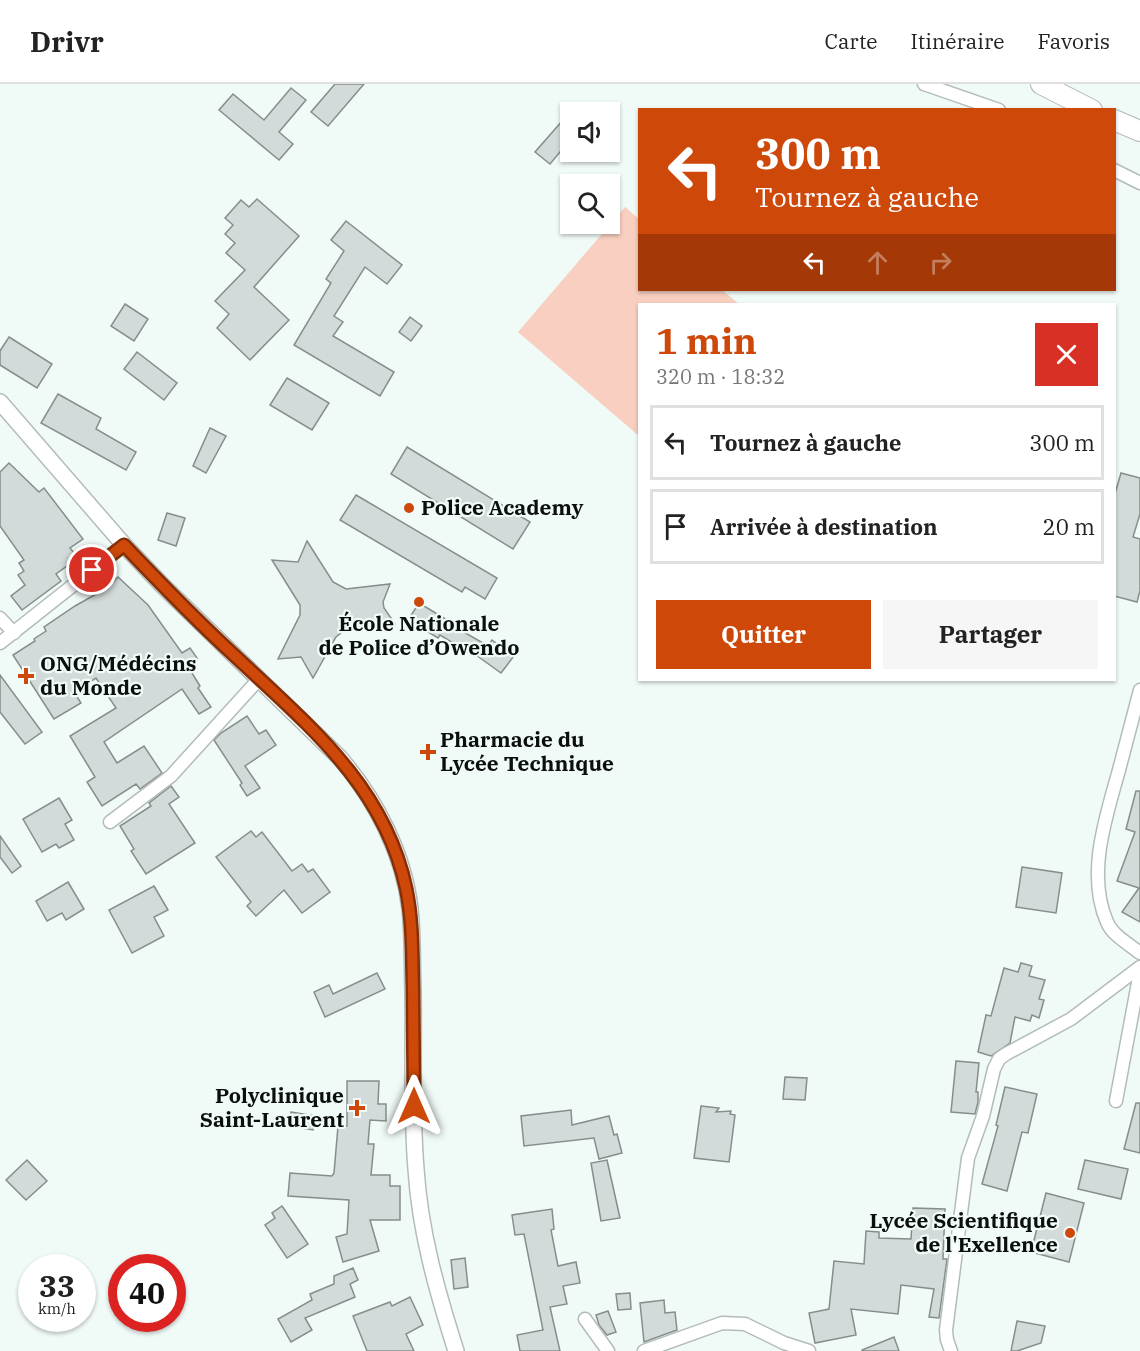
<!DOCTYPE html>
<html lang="fr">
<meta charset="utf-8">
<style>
body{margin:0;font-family:"IBM Plex Serif",serif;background:#f6f6f6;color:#222;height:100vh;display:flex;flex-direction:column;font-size:22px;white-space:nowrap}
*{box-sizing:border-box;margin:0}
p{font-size:20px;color:#767676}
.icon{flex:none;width:33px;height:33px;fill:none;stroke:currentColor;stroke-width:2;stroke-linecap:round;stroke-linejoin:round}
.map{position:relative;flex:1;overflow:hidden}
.drawer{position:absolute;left:638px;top:219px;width:478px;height:378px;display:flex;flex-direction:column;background:#fff;border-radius:0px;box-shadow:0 2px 4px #0004}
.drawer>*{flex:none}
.banner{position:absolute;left:638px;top:24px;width:478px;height:183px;border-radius:0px;box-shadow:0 2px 4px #0004;background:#ce4809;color:#fff;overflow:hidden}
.controls{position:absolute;left:560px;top:18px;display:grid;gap:12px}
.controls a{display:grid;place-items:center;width:60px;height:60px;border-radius:0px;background:#fff;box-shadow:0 2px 4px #0004;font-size:30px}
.speed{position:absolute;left:18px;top:1170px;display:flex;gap:12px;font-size:30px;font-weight:700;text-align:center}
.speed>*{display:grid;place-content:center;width:78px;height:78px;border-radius:50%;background:#fff;box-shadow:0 2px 4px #0004;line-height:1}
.speed small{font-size:15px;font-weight:400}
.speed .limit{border:9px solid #d22;background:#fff;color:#111}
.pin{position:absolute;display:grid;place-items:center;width:51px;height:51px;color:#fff;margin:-26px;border:3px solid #fff;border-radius:50%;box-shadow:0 2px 6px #0007}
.me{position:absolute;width:66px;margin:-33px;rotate:0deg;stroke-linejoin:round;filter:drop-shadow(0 0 4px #0008)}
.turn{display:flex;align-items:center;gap:21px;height:126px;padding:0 18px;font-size:27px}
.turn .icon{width:78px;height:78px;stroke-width:2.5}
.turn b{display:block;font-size:42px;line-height:51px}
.lanes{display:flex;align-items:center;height:57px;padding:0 18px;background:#0003;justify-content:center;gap:30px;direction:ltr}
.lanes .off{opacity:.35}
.round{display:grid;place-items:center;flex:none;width:63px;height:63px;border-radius:0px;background:#f6f6f6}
.headline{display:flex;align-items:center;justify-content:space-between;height:102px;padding:0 18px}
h1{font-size:36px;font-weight:700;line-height:45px;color:#ce4809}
.primary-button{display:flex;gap:12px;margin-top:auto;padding:12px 18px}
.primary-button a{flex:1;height:69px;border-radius:0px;background:#ce4809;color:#fff;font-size:24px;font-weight:700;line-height:69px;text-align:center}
.primary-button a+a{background:#f6f6f6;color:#222}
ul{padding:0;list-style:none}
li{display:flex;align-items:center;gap:18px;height:75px;margin:0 12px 9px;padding:0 6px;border:3px solid #e0e0e0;border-radius:0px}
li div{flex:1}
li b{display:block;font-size:22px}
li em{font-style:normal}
header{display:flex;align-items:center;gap:36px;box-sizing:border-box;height:84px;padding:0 30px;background:#fff;border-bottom:2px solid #e0e0e0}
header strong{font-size:28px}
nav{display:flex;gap:33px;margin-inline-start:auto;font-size:21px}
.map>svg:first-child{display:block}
.green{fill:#f8cfc0}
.building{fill:#d2dbd9;stroke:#868e8c;stroke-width:1.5}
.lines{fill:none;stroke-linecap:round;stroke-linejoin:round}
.minor-casing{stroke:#b4bcba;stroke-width:15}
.tertiary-casing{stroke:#b4bcba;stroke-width:18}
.trunk-casing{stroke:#b4bcba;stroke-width:22}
.minor{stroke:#fff;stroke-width:12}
.tertiary{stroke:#fff;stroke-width:15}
.trunk{stroke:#fff;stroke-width:20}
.route-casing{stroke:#862f06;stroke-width:15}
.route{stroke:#ce4809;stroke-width:10}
.poi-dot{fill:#ce4809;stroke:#f0faf7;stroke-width:2}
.labels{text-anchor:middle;stroke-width:4.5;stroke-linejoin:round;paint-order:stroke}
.poi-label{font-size:21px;font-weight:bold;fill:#0b0e0e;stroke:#f0faf7;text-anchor:start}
</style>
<header>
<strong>Drivr</strong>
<nav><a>Carte</a><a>Itinéraire</a><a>Favoris</a></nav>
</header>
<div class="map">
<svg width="1140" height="1267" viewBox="0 0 1140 1267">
<rect width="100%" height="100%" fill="#f0faf7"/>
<!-- green -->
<path class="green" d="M625,123L639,135V206H722L739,220H639V352L518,248Z"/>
<!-- building -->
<g class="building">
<path d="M335,0H364L328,42L311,28Z"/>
<path d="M291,4L306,16L279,48L293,60L279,76L219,26L233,10L264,36Z"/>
<path d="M570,28V56L550,80L535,68Z"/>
<path d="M257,115L299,152L254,203L289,236L250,276L217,244L229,230L215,217L245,186L226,169L235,159L225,150L233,141L225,134L241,116L249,123Z"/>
<path d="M346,137L402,181L387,200L365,183L334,232L343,238L333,252L394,288L380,312L294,261L331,199L326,195L344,167L331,156Z"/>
<path d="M125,220L148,235L134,257L111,242Z"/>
<path d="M410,233L422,242L411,257L399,248Z"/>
<path d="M9,253L52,280L37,304L0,281V267Z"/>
<path d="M137,268L177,299L164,316L124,285Z"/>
<path d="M287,294L329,319L312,346L270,321Z"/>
<path d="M58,310L101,334L96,345L136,368L126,386L41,339Z"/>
<path d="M210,344L226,352L206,389L193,382Z"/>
<path d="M407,363L530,438L513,465L391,390Z"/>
<path d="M9,379L39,408L44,404L83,455L70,464L78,474L56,490L61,497L22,526L11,512L25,501L18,491L24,487L19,479L24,476L0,442V388Z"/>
<path d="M1121,389L1140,394V430L1133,453L1140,455V507L1137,518L1114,512V413Z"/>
<path d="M356,411L497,494L485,515L465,503L462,508L340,436Z"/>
<path d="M167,429L185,434L176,462L158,456Z"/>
<path d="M307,457L333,498L346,505L390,500L383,518L384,524L395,540L346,545L336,553L313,594L301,573L278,575L300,531V521L272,476L298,478Z"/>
<path d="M118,493L148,521L182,569L190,564L197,574L187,581L200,602L198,604L211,623L199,630L182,605L104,658L117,679L144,662L162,689L140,705L136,700L102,722L87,698L95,693L70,652L116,624L96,594L74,608L81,619L54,635L13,571L35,557L34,555L46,547L44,543L75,522L107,504Z"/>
<path d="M419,519L449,537L448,539L488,562L492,556L514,572L501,589L469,566L468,568L440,551L438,554L408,536Z"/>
<path d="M0,591L42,648L25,660L0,628Z"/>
<path d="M247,632L259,650L266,646L276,661L245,682L260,704L247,712L240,701L242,699L214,656L221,649Z"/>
<path d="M171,702L179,713L169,720L195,759L146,790L131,767L134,765L120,742L151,722L149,719Z"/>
<path d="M1136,707H1140V838L1122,828L1139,804L1117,797L1135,748L1126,745Z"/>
<path d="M59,714L72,736L65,740L74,756L59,764L56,760L42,768L23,735Z"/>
<path d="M251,747L256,753L262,748L292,787L302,780L308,788L313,785L330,808L302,829L284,806L256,832L247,822L251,818L216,773Z"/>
<path d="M0,752L21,782L12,789L0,773Z"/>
<path d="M1022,783L1062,789L1056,829L1016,823Z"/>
<path d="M68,798L84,825L66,836L62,829L47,837L36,817Z"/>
<path d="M154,802L168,826L154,833L164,852L132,869L109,826Z"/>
<path d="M1021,879L1032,882L1029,892L1045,896L1039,915L1044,916L1039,934L1032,931L1030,937L1015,933L1010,959L991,972L978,968L986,931L991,932L1004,884L1018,888Z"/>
<path d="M377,889L385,905L325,933L314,908L329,901L333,910Z"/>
<path d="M956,977L979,979L976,1008H978V1018L975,1030L951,1028Z"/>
<path d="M785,993L807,994L805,1016L783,1015Z"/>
<path d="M347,997H379L378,1020H386V1037L370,1036L368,1060H374L371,1091H390V1102H400V1136H370L379,1167L343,1178L336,1153L347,1150L349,1116L288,1112L290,1089L332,1092L334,1089L338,1042H347Z"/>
<path d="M1005,1003L1037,1010L1028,1049L1022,1048L1007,1107L982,1100L998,1042L996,1041Z"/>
<path d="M1136,1019H1140V1069L1124,1065Z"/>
<path d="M701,1022L719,1024L716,1028L731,1027L730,1030L735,1031L729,1078L694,1074Z"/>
<path d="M571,1026L572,1041L609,1032L614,1051L617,1050L622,1069L599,1075L594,1054L524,1062L521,1032Z"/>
<path d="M291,1028L316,1032L313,1046L289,1042Z"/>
<path d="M27,1076L47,1097L26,1116L6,1096Z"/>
<path d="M607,1076L620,1134L601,1137L591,1079Z"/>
<path d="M1085,1076L1128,1085L1121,1115L1078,1105Z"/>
<path d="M1046,1109L1084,1119L1069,1178L1031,1168Z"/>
<path d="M282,1122L308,1160L287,1174L265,1141L275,1134L272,1129Z"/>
<path d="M913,1124L945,1125L943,1175H947L939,1234L929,1233L934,1205L901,1201L898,1230L851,1225L856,1251L815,1259L809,1229L829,1225L834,1177L864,1180L866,1147L879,1148V1154L911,1155Z"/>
<path d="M552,1125L554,1145L551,1146L558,1182L576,1178L580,1199L563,1202L567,1220L550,1223L560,1267H520L517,1251L543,1246L524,1150L515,1151L512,1131Z"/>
<path d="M465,1174L468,1203L454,1205L451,1176Z"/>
<path d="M353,1184L358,1196L350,1200L355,1213L305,1234L312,1246L291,1258L278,1235L312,1216L310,1210L334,1200V1192Z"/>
<path d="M630,1209L631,1225L618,1226L616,1210Z"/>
<path d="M410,1213L423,1241L406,1250L414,1267H367L353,1232L390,1218L392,1222Z"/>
<path d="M664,1216L665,1229L675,1228L677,1246L644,1258L640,1219Z"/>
<path d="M608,1227L616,1248L607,1251L599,1241L596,1231Z"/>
<path d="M1017,1237L1045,1242L1041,1259L1017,1267H1011Z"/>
<path d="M894,1253L899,1267H862V1266Z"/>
</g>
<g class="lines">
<!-- minor casing -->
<g class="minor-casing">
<g id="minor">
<path d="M924,0L999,26"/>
<path d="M1114,86L1140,99"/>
<path d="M0,534L14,549"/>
<path d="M0,559L124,461"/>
<path d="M1140,606C1133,633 1126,659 1119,686C1106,733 1086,790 1107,838C1112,851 1129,860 1140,869"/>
<path d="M110,738L171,692L259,595"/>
<path d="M1116,1017L1140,888"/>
<path d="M585,1235L608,1267"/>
<path d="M644,1267L722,1239L745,1240L784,1259L809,1267"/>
<path d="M951,1267L947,1256L946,1246L968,1074L983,1032L994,985L999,975L1006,970L1071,935L1140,883"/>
</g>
</g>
<!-- tertiary casing -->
<g class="tertiary-casing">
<path id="tertiary" d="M0,318L124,461L163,502L340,674C376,716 404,770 410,825C413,852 412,880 413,907C414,966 411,1026 416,1085C420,1148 437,1207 456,1267"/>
</g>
<!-- trunk casing -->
<g class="trunk-casing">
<g id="trunk">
<path d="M1041,0L1092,26"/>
<path d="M1114,36L1140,47"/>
</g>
</g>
<!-- minor -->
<use href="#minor" class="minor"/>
<!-- tertiary -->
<use href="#tertiary" class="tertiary"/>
<!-- trunk -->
<use href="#trunk" class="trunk"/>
</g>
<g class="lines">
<!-- route casing -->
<g class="route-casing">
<path id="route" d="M92,486L124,461C160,499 196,536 234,571C307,640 384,701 406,804C413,837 412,870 413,904C413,943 414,983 414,1022"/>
</g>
<!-- route -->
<use href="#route" class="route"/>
</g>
<!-- markers -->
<g class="poi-dot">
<circle cx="409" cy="424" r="6"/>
<circle cx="419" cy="518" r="6"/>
<path d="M23 583h6v6h6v6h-6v6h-6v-6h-6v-6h6z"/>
<path d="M425 659h6v6h6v6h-6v6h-6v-6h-6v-6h6z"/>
<path d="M354 1015h6v6h6v6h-6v6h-6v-6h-6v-6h6z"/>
<circle cx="1070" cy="1149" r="6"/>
</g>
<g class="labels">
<!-- poi labels -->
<g class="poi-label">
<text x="421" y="431">Police Academy</text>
<text x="419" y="547" text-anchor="middle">École Nationale<tspan x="419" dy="24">de Police d’Owendo</tspan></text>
<text x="40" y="587">ONG/Médécins<tspan x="40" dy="24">du Monde</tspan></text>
<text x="440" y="663">Pharmacie du<tspan x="440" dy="24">Lycée Technique</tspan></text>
<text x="344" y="1019" text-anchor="end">Polyclinique<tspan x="344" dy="24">Saint-Laurent</tspan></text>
<text x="1058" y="1144" text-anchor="end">Lycée Scientifique<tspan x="1058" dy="24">de l'Exellence</tspan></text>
</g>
</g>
</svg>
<div class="controls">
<a><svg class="icon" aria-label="sound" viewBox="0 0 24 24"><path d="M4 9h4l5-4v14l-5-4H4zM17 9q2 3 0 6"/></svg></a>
<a><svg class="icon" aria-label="search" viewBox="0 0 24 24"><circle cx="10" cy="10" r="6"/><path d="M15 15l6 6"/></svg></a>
</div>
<div class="speed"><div>33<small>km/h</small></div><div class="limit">40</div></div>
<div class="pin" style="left:92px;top:486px;background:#d93025"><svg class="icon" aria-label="arrive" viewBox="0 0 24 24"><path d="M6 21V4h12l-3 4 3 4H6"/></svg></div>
<svg class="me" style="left:414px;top:1022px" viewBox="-20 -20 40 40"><path d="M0-17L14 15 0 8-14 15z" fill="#ce4809" stroke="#fff" stroke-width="4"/></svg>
<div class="banner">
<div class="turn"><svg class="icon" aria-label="left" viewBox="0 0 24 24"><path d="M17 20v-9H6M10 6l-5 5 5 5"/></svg><div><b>300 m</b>Tournez à gauche</div></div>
<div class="lanes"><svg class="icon" aria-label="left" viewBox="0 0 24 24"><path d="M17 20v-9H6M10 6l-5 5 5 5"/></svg><svg class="icon off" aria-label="ahead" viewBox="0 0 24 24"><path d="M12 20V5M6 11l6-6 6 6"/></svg><svg class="icon off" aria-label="right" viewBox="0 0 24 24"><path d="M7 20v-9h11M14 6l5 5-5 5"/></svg></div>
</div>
<section class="drawer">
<div class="headline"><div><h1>1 min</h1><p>320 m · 18:32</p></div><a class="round" style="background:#d93025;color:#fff"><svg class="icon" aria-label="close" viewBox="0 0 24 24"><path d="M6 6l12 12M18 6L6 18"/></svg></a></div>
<ul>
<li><svg class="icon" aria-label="left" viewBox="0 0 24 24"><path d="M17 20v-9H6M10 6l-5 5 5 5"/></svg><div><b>Tournez à gauche</b></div><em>300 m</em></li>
<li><svg class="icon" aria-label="arrive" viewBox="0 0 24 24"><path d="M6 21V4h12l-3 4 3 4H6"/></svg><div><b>Arrivée à destination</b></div><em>20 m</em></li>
</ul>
<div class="primary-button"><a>Quitter</a><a>Partager</a></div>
</section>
</div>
